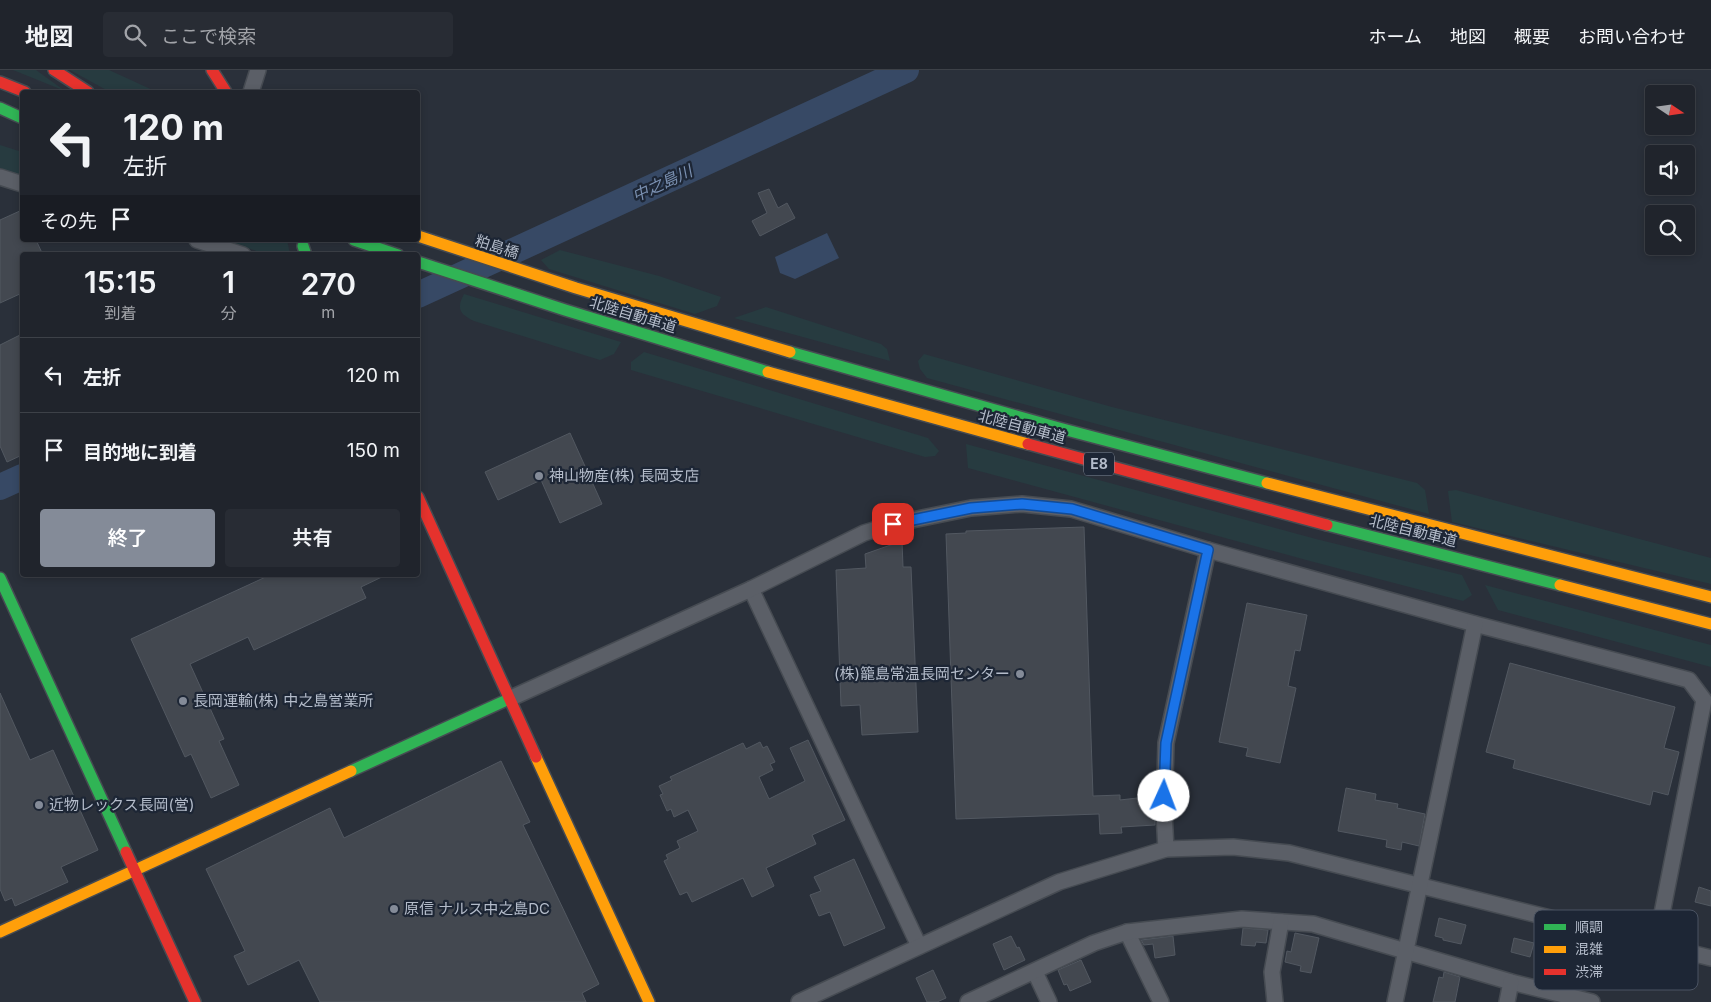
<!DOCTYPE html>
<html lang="ja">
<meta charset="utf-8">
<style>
body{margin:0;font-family:Inter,"Noto Sans JP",sans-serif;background:#282c34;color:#f1f3f6;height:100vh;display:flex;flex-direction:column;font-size:19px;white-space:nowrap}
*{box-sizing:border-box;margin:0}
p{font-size:16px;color:#a2a4a9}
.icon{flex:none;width:28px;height:28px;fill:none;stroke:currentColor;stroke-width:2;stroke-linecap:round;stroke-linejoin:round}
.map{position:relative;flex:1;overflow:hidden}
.drawer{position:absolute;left:20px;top:182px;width:400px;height:325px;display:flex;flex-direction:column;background:#20242c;border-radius:5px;box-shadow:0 2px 8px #0003,0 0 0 1px #3d4148}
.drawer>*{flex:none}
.banner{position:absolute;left:20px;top:20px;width:400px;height:152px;border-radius:5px;box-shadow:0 2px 8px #0003,0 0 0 1px #3d4148;background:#20242c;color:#f1f3f6;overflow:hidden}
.needle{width:32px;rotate:103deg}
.controls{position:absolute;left:1645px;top:15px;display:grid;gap:10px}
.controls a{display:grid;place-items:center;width:50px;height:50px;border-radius:5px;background:#20242c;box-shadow:0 2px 8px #0003,0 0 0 1px #3d4148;font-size:25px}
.pin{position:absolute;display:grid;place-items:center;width:42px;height:42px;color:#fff;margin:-21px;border-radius:10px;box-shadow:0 2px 8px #0006}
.me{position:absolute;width:55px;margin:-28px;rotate:2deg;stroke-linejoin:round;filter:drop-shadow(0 0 4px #0008)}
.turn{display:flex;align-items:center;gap:18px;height:105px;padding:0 20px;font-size:22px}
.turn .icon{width:65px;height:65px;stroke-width:2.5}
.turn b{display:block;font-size:35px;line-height:42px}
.then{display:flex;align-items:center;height:48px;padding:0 20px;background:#0003;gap:10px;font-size:19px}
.eta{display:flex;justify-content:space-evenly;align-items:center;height:85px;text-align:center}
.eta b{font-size:30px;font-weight:600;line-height:35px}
.button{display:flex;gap:10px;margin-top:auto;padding:10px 20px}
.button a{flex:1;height:58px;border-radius:5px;background:#848b98;color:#fff;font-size:20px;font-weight:600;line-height:58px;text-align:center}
.button a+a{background:#282c34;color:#f1f3f6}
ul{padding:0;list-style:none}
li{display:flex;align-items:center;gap:15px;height:75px;padding:0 20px;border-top:1px solid #3d4148}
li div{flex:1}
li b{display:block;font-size:19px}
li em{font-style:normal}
header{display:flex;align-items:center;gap:30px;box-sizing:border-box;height:70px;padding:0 25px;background:#20242c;border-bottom:1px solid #3d4148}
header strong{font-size:24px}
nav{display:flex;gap:28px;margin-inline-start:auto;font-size:18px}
.search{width:350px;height:45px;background:#282c34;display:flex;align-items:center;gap:12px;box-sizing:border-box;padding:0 18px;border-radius:5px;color:#a2a4a9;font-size:19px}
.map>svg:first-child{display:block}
.green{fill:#273b40}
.water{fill:#374965}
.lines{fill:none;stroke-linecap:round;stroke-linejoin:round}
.river{stroke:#374965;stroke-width:26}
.building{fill:#434850;stroke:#525861}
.street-casing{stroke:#464b52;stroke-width:18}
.fast-casing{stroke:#464b52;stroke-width:14}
.slow-casing{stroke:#464b52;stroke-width:14}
.jam-casing{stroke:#464b52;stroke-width:14}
.street{stroke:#5b5f67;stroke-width:15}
.fast{stroke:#30b455;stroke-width:11}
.slow{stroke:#ff9f0a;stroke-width:11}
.jam{stroke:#e5322d;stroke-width:11}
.route-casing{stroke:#114b97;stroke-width:12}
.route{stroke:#1a73e8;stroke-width:9}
.poi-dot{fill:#848b98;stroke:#1d2635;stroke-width:2}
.labels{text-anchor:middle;stroke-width:4.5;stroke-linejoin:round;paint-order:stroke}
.shield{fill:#1d2635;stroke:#878f9d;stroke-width:1}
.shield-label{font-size:14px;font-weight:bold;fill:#b4bcca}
.street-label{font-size:15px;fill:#b4bcca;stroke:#1d2635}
.poi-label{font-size:15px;fill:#b4bcca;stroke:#1d2635;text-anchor:start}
.water-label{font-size:16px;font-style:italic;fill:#7b91b2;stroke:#1d2635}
.key{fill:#1d2635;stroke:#4a5362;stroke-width:1}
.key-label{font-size:14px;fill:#b4bcca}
</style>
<header>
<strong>地図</strong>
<div class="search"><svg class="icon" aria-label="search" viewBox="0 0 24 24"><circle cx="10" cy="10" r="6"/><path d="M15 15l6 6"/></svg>ここで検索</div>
<nav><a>ホーム</a><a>地図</a><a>概要</a><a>お問い合わせ</a></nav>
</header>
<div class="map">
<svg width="1711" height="932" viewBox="0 0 1711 932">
<rect width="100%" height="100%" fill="#2a303a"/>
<!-- green -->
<g class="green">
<path d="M13,0H36L65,21Z"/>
<path d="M70,0H109L157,22H110Z"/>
<path d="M0,75L22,82V106L0,98Z"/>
<path d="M222,170H287L290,184L269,185Z"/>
<path d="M560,180L659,206L721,227L717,236L695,244L549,199L541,190Z"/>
<path d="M464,224L621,272L614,284L600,290L474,251C460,244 456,239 464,224Z"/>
<path d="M766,237L881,274L887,279L890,291L734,248Z"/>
<path d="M644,282L928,368L939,381L935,386L925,387L631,300V292Z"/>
<path d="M924,284L1112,337L1417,413L1425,420L1429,444L927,308L920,299L918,291Z"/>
<path d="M966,374L1316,469L1462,505L1472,525L1463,531L1310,491L968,398Z"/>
<path d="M1456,420L1711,488V514L1452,452L1448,421Z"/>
<path d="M1485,515L1711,575V597L1498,540Z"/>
</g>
<!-- water -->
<path class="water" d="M827,163L839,188L795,209L780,203L775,187Z"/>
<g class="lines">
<!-- river -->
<g class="river">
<path d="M418,225L906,0"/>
<path d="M0,417L22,407"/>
</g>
</g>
<!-- building -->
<g class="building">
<path d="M769,119L778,138L787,133L795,148L760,166L752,151L767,143L758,123Z"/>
<path d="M22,140V170H36L43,185H22V223L0,233V150Z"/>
<path d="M22,264V385L7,392L0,376V275Z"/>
<path d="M570,363L602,434L560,453L541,410L498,430L485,402Z"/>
<path d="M1084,457L1093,726L1120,725V730L1146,727L1147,732H1155V755L1121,757L1122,763L1100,764L1099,744L956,749L946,464L966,463V461Z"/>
<path d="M902,471L903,497H911L918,662L862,665L860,635L841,636L836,500L866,498L865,484Z"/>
<path d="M270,505H386L361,517L366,528L254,580L248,567L190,594L224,669L219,671L239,715L211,728L191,684L185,687L131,569Z"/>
<path d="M1247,533L1307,545L1300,581L1295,580L1288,616L1296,618L1280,693L1246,686L1248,678L1219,672Z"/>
<path d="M1510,593L1675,637L1664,678L1679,682L1668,725L1653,721L1650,735L1513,698L1515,690L1486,682Z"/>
<path d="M0,623L30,690L53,680L98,780L61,797L68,812L15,836L12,828L5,831L0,819Z"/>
<path d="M808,670L845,750L812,765L816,774L766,798L774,816L752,827L743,808L692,832L687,822L680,825L664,791L668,789L666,785L680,778L677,771L698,761L688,740L674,747L671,739L667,741L660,725L663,724L659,716L672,710L670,707L743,673L746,679L760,672L763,678L767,676L775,692L770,694L773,700L759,707L769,729L805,711L790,678Z"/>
<path d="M501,691L530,752L523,755L599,914L582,923L586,932H320L299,890L248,915L234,886L245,881L206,799L330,738L344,768Z"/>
<path d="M1346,718L1376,724L1375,730L1398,734L1397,738L1425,744L1419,776L1402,772L1401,780L1386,777L1387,770L1338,761Z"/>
<path d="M854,789L885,858L844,876L830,842L819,846L810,825L821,821L814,807Z"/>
<path d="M1699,817L1711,821V836L1695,832Z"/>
<path d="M1439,848L1466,855L1461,874L1443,870V868L1435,866Z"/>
<path d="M1243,858L1268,860L1266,873L1256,872L1255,876L1241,875Z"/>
<path d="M1295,863L1319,868L1311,903L1300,901L1301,896L1285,892L1287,881L1291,882Z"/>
<path d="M1011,866L1017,878L1019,877L1025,890L1004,900L993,874Z"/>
<path d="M1173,866L1175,885L1155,888L1153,874L1144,875L1141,870Z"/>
<path d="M1514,868L1534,873L1530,887L1511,882Z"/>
<path d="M1081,890L1091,912L1070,921L1067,914L1064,915L1058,900Z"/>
<path d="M933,900L946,928L937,932H927L916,908Z"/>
<path d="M1444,902L1460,907L1455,932H1433L1439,907L1443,908Z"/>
</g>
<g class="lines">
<!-- street casing -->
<g class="street-casing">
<g id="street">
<path d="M251,22L258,0"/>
<path d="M0,107L22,114"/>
<path d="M197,170L243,185"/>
<path d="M751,519L919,876"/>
<path d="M509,629L751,519L864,463L893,454L971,438L1022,434L1071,439L1208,480L1475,554L1689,610L1704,630L1656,874"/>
<path d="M1166,779L1164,743L1166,673L1208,480"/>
<path d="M1127,862L1161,932"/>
<path d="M1035,902L1049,932"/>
<path d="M799,932L1059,812L1166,779L1233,777L1289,783L1711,888"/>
<path d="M968,932L1094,873L1127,862L1242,849L1313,854L1511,912L1592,932"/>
<path d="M1275,932L1272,902L1281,852"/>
<path d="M1395,932L1475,554"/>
<path d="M1507,932L1511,912"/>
</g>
</g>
<!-- fast casing -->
<g class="fast-casing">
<g id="fast">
<path d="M0,38L22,48"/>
<path d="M354,170L398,185"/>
<path d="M303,176L306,185"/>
<path d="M418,192L565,240L768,302"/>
<path d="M790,282L1059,358L1267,413"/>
<path d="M1327,455L1560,515"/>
<path d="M0,508L126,782"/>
<path d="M351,701L509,629"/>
</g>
</g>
<!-- slow casing -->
<g class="slow-casing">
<g id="slow">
<path d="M418,166L576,218L790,282"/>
<path d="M768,302L1028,374"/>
<path d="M1267,413L1711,527"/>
<path d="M1560,515L1711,554"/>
<path d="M536,687L649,932"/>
<path d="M0,862L351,701"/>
</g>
</g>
<!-- jam casing -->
<g class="jam-casing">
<g id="jam">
<path d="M54,0L88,22"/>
<path d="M212,0L226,22"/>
<path d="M0,12L25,22"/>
<path d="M1028,374L1327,455"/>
<path d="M418,427L536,687"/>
<path d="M126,782L195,932"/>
</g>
</g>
<!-- street -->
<use href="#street" class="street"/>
<!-- fast -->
<use href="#fast" class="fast"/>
<!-- slow -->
<use href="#slow" class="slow"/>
<!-- jam -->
<use href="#jam" class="jam"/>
</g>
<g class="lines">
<!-- route casing -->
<g class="route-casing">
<path id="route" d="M893,454L971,438L1022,434L1072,439L1208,480L1166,673L1164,726"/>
</g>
<!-- route -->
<use href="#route" class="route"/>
</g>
<!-- markers -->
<g class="poi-dot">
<circle cx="539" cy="406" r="5"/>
<circle cx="1020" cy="604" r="5"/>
<circle cx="183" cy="631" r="5"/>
<circle cx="39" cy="735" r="5"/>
<circle cx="394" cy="839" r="5"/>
</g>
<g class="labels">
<!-- shield labels -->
<rect class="shield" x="1084" y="382.5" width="30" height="23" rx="4"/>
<g class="shield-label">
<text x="1099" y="399">E8</text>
</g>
<!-- street labels -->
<g class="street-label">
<text transform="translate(497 177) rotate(18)" y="5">粕島橋</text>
<text transform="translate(633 245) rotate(17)" y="5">北陸自動車道</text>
<text transform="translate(1022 357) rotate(15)" y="5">北陸自動車道</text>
<text transform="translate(1413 461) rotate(14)" y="5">北陸自動車道</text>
</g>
<!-- poi labels -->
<g class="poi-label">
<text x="549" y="411">神山物産(株) 長岡支店</text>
<text x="1010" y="609" text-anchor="end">(株)籠島常温長岡センター</text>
<text x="193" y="636">長岡運輸(株) 中之島営業所</text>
<text x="49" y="740">近物レックス長岡(営)</text>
<text x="404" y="844">原信 ナルス中之島DC</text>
</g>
<!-- water labels -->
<g class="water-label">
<text transform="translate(662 113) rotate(-25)" y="6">中之島川</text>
</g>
</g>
<!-- legend -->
<rect x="1534" y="840" width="164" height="80" rx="8" class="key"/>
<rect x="1544" y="854" width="22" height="6" fill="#30b455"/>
<rect x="1544" y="876" width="22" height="7" fill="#ff9f0a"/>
<rect x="1544" y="899" width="22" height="6" fill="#e5322d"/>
<g class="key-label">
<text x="1575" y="862">順調</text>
<text x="1575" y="884">混雑</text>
<text x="1575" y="907">渋滞</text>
</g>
</svg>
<div class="controls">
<a><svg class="needle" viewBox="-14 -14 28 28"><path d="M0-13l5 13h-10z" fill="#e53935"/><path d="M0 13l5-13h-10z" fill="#a2a4a9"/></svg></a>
<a><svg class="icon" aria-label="sound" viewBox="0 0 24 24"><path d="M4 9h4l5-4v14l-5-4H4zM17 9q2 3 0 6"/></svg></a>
<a><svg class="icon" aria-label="search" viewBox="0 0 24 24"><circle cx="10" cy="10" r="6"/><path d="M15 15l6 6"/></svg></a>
</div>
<div class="pin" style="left:893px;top:454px;background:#d93025"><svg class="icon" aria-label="arrive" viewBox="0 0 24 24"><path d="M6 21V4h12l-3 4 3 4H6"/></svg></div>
<svg class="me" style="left:1164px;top:726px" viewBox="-20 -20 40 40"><circle r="19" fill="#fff"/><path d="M0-13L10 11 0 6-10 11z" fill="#1a73e8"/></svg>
<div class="banner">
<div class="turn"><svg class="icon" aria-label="left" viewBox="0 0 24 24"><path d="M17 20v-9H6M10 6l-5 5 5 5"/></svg><div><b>120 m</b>左折</div></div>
<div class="then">その先<svg class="icon" aria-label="arrive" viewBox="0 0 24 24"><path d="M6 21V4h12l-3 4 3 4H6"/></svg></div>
</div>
<section class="drawer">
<div class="eta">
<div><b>15:15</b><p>到着</p></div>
<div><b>1</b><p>分</p></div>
<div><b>270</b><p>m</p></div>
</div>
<ul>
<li><svg class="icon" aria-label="left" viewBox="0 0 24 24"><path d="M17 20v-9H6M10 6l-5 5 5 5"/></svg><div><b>左折</b></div><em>120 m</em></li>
<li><svg class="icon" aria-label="arrive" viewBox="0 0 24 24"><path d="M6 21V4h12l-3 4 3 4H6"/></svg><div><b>目的地に到着</b></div><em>150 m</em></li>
</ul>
<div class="button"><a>終了</a><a>共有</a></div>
</section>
</div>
